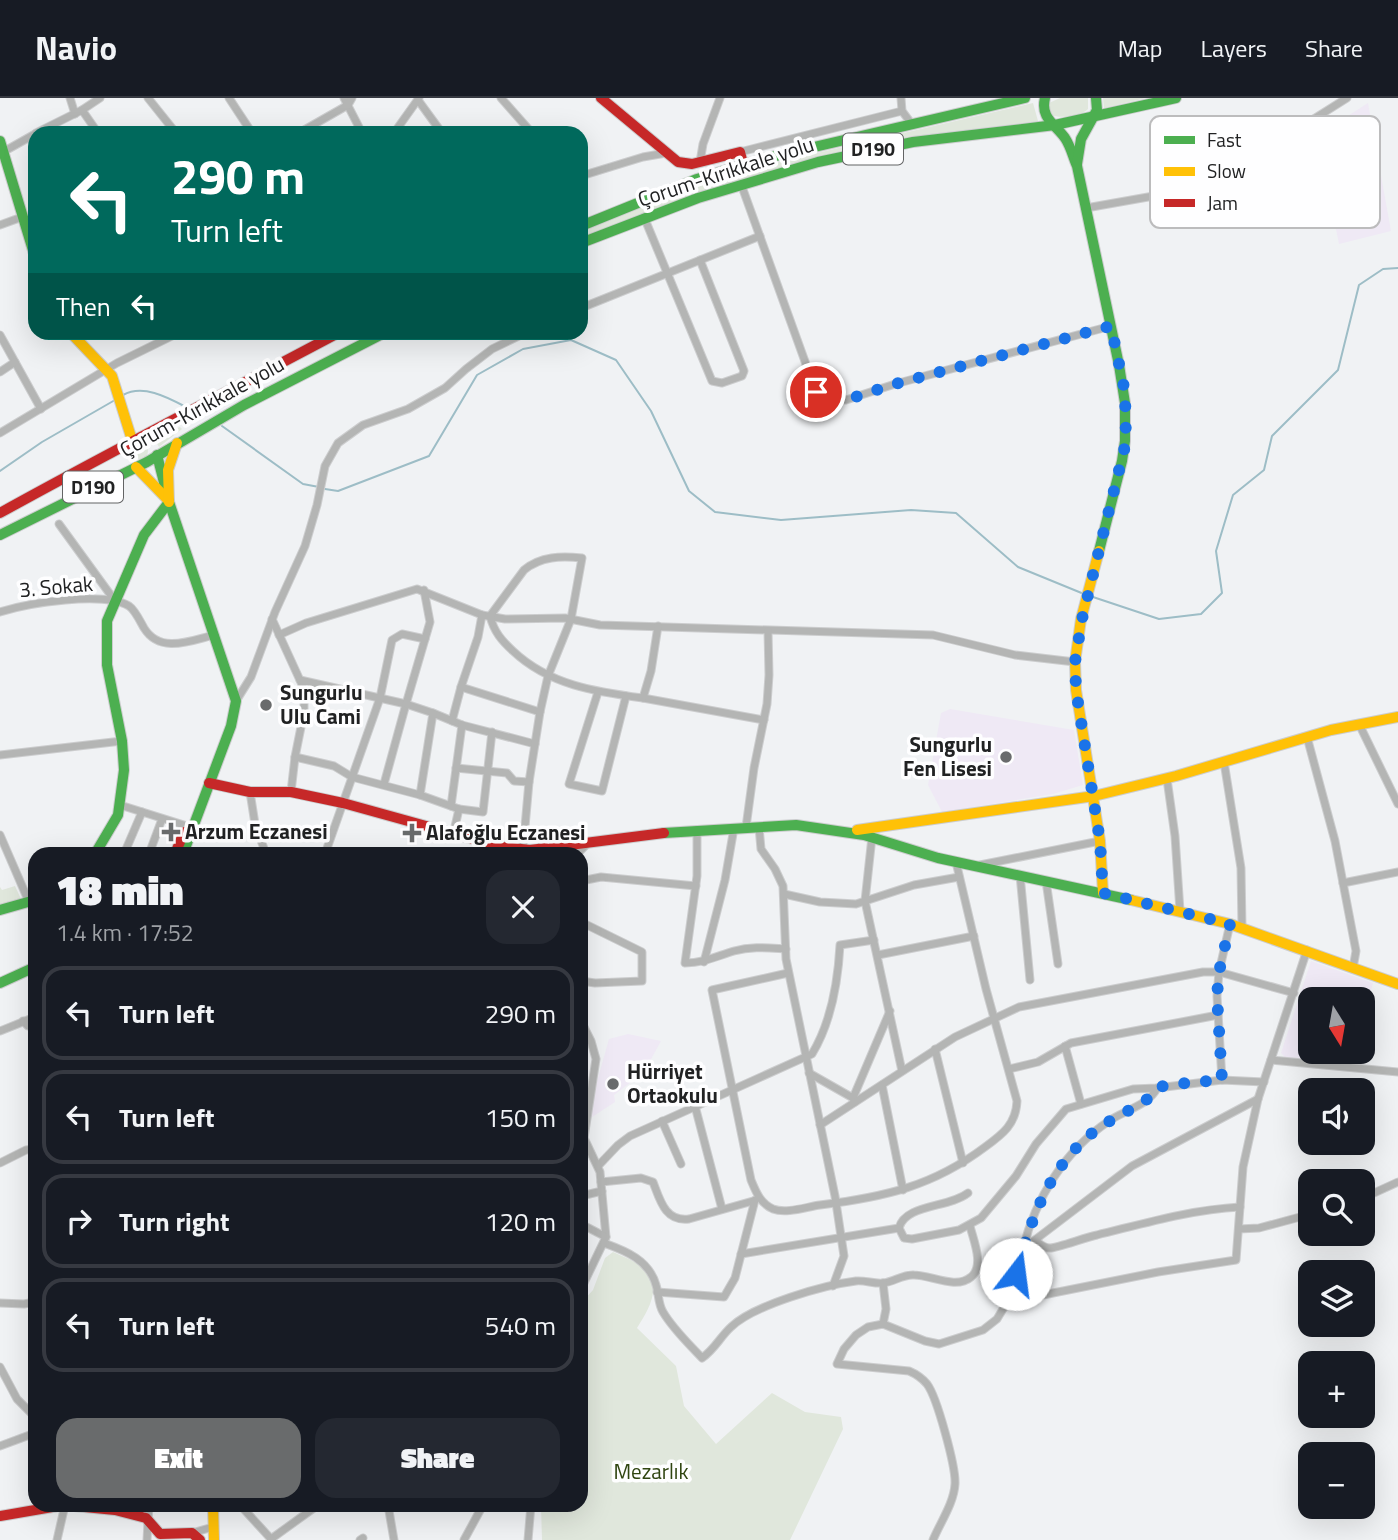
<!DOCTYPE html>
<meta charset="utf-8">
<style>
body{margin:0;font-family:"Titillium Web",sans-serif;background:#242831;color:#f1f3f6;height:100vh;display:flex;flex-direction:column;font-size:26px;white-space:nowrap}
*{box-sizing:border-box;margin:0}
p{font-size:23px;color:#9ea1a6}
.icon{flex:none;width:38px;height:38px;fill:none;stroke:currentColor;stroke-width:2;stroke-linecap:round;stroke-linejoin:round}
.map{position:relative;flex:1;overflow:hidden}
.panel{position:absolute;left:28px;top:749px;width:560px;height:665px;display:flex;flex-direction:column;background:#171b24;border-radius:21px;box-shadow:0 7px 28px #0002}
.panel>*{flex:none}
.top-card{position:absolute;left:28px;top:28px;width:560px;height:214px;border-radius:21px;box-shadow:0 7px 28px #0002;background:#00695c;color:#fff;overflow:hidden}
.needle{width:46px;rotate:169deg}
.tools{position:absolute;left:1298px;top:889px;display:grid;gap:14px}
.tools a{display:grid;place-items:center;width:77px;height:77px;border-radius:14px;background:#171b24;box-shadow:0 7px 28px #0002;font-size:35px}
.pin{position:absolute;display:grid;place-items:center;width:60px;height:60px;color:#fff;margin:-30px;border:4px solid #fff;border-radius:50%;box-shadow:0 2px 7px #0007}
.me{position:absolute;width:77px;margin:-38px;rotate:15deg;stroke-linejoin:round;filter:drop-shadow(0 0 5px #0008)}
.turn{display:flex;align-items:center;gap:24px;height:147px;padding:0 28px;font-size:32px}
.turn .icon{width:91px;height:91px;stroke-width:2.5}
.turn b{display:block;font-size:49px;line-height:60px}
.then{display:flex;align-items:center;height:66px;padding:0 28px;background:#0003;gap:14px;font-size:26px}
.round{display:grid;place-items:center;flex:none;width:74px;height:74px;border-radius:21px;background:#242831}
.head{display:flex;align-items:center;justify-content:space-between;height:119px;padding:0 28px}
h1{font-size:42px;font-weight:800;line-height:52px}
.action{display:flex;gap:14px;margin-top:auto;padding:14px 28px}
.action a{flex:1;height:80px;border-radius:21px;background:#696b6c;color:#fff;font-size:28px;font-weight:800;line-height:80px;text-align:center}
.action a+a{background:#242831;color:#f1f3f6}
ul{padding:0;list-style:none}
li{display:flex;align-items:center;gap:21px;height:94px;margin:0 14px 10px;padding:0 14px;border:4px solid #363941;border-radius:21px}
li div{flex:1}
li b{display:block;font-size:26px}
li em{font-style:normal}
header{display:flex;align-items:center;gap:42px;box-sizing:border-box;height:98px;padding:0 35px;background:#171b24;border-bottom:2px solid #363941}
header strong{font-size:33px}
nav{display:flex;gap:38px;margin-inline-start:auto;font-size:24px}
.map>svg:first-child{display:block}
.education{fill:#efe9f5}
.green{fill:#e0e7dc}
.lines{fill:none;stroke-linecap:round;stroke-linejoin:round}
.stream{stroke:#9dbdc6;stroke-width:2}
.street-casing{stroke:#cccdce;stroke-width:9}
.fast-casing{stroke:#cccdce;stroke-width:12}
.slow-casing{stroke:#cccdce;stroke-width:12}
.jam-casing{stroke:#cccdce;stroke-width:12}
.street{stroke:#b4b5b4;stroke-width:7}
.fast{stroke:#4caf50;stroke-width:10}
.slow{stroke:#ffc107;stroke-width:10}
.jam{stroke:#c62828;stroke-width:10}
.route{stroke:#1a73e8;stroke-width:12;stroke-dasharray:0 21.6}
.poi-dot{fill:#696b6c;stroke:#fefeff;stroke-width:2.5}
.labels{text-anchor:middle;stroke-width:7;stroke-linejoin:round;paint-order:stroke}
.shield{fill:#fefeff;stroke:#636465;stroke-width:2}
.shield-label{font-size:19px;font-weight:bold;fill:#212223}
.street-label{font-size:21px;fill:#212223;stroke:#fefeff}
.poi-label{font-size:21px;font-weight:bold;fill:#212223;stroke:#fefeff;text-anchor:start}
.park-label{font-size:21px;fill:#304511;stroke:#fefeff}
.key{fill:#fefeff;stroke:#bcbcbd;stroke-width:2}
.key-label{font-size:19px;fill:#212223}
</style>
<header>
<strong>Navio</strong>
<nav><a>Map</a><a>Layers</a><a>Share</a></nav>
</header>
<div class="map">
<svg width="1398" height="1442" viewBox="0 0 1398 1442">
<rect width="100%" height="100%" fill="#f0f2f4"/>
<!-- education -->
<g class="education">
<path d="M1368,5L1391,133L1339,146L1317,38Z"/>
<path d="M950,611L1074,632L1083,687L1053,696L942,714L928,687L941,615Z"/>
<path d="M1311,863L1373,885L1363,920V901H1311V954H1353L1350,964L1286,960L1281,955Z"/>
<path d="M628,936L661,943L644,974L614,997L615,1004L589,1021V1012L609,941Z"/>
</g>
<!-- green -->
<g class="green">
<path d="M1088,0V11C1081,18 1061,21 1051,17L1048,11L1049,5L1060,0Z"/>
<path d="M1103,0H1146L1104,10Z"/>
<path d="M1033,5L1038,23L924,37L581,139V134L648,106L752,70Z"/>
<path d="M180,329L182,331L159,349L153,339Z"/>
<circle cx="140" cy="353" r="8"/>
<path d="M15,788L21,801L0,807V789L2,792Z"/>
<path d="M613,1154C622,1158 635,1163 643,1169C664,1188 648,1212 637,1230L676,1268L684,1308L716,1346L772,1295L805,1314L841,1319L843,1331L790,1442H542L541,1407H581V1205L593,1192L605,1160Z"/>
</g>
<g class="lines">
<!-- stream -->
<g class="stream">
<path d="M123,297C143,286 167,299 186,309"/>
<path d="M222,328L303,386L319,389"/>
<path d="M0,373L42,344L115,302"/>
<path d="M325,391L338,393L429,358L477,277L523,251L571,242L616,262L651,313L689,393L715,414L781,422L911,412L956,415L1018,469L1084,496"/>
<path d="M1093,499L1159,521L1201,516L1222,495L1216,453L1233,397L1264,372L1272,338L1338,272L1359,187L1383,171L1398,170"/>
</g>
<!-- street casing -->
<g class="street-casing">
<g id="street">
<path d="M70,0L75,16"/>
<path d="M148,0L176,35"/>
<path d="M229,0L252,35"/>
<path d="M344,0L362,35"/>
<path d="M501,0L532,35"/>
<path d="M901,0L902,13L911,25"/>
<path d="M418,2L442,35"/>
<path d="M82,12L98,35"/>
<path d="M36,35L82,12L100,0"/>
<path d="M299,35L348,7L352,0"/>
<path d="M394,35L419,0"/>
<path d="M3,54L35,36"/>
<path d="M740,54L902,13"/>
<path d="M700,64L703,46L720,0"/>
<path d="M581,78L643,59L666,55"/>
<path d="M741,86L816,294L832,302H846L895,286L1111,228"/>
<path d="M1086,110L1165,96L1225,77L1347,0"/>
<path d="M644,119L712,283L722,285L742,278L744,273L700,162"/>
<path d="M0,127L22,119"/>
<path d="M581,210L760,138"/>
<path d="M0,237L41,311"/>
<path d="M0,274L15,264"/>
<path d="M0,335L117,265L180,234"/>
<path d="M59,426L115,503"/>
<path d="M0,514C28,505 103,493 129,508C135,512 140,523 144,530C160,556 190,543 214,537"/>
<path d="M272,521L304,591V614L295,659L291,694"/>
<path d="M279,537L306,525L417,491L482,517L505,521L565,520L600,527L933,537L1015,557L1075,564"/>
<path d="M300,582L406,606L384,686"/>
<path d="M461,589L478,539L482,517"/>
<path d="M598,594L569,686L602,693L626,598"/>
<path d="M643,600L764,622"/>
<path d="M236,603L251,579L275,514L305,448L317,407L325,368L338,345L363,327L408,311L445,290L466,271L492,251L527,234"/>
<path d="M433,615L462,627L535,646"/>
<path d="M452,623L461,589L540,614"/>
<path d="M1359,626L1398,706"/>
<path d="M1307,639L1335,743L1356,853L1353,870"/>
<path d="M0,657L122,643"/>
<path d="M295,659L334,668L352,679L420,697L459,711L483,714L492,634"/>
<path d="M1224,664L1241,770L1242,830"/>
<path d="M456,670L507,675L514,683L529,684"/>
<path d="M1167,681L1175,738L1180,813"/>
<path d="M250,694L255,726L266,756"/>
<path d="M420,697L433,615L406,606L430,524L424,492"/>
<path d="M120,707L187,728"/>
<path d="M451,708L462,627"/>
<path d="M746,729L754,670L767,606L769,577L768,533"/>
<path d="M759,729L761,751L775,771L783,788L786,861L835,1098L844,1158L833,1188"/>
<path d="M697,732V778L685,865C704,865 717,858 734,853C752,848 768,850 786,851"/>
<path d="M0,737L29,804"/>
<path d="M453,737L459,711"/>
<path d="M872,739L865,803L902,973"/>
<path d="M523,751L529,684L540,614L548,578L571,521L582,460C561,458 541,458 524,472L490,518C494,534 502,543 513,553C549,587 596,594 643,600L651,573L658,528"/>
<path d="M124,756L142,714"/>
<path d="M149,756L162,721"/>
<path d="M325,756L380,600L392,542L402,536L425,541"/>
<path d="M577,756L588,745"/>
<path d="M980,767L1100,743"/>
<path d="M1020,777L1030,882"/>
<path d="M581,783L601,779L696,788"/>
<path d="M1046,783L1058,866"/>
<path d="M1343,785L1398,774"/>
<path d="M784,796L820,804L856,806L914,787L959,779"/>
<path d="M581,824L642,854V883L595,885L581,883"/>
<path d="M878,857L974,838"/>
<path d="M704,864L725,782L734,730"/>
<path d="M788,875L712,892L751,1082C756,1094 760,1105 773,1111C786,1116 806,1109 820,1107C885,1099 933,1088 985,1049C1003,1036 1016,1026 1017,1003L986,891L956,764"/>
<path d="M23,923L28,928L35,930"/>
<path d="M581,923L591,943L596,961L584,1040L600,1074L606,1139L581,1191"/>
<path d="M0,933L35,919"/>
<path d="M1065,948L1081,1006"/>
<path d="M935,951L963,1065"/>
<path d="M1271,962L1398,974"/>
<path d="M1009,971L1038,964L1071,945L1218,917"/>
<path d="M809,975L853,1000"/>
<path d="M1222,982L1217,898L1219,874L1230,826"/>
<path d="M882,987L903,1092"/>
<path d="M855,1004L853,1000L890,913"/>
<path d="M695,1008L722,1111"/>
<path d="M662,1023L681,1066"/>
<path d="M820,1027L955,939L1019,909L1203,874H1219L1294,895"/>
<path d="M0,1065L26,1052L35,1051"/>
<path d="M598,1068L618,1047L630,1038L812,956C832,923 838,884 840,847L874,842"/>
<path d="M601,1084L641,1080L653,1084C660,1102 665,1124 689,1121L753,1103"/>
<path d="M968,1095C949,1110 905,1106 899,1130L904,1140L912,1141L959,1132L981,1120L1016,1078L1036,1046L1066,1011L1133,991L1157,990L1222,982L1264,984"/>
<path d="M581,1098L602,1093"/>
<path d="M1363,1100L1398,1084"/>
<path d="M581,1126L606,1139"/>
<path d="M1239,1131L1259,1130L1311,1116"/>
<path d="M1036,1143C1040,1146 1044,1150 1050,1150C1058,1150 1086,1139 1097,1137C1146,1125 1189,1112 1240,1109"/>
<path d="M604,1145C626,1153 649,1162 656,1187C659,1196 658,1206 663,1214C673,1231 688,1245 702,1260C715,1251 720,1239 731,1229C754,1207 824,1187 856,1183C865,1182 874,1186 883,1185C894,1184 903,1176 914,1177C931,1177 956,1192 971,1179C985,1168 973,1141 970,1128"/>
<path d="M1023,1151C1035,1101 1065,1052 1109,1023C1123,1013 1149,1007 1157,990"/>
<path d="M741,1156L899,1130"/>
<path d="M883,1185L886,1211L883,1226"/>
<path d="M657,1194L724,1199L735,1180L755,1102"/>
<path d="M1009,1201L1018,1202L1158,1174L1236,1162L1243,1069L1258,1001L1307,852"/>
<path d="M0,1205L24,1206L35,1204"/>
<path d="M0,1269L17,1301L35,1319"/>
<path d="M0,1348L35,1335"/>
<path d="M240,1407L272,1442"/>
<path d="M388,1407L394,1442"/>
<path d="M192,1435L213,1429"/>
<path d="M271,1441L318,1407"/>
<path d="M57,1442L65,1407"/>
<path d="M147,1442L149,1407"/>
<path d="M360,1442L363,1440"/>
<path d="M464,1442L483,1407"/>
<path d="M528,1442L531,1407"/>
<path d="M933,1442C940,1425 954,1405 955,1386C956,1369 937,1299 927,1286C922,1280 916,1276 909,1273L837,1266L844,1251L856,1237L868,1229L883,1226L925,1243L939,1246L983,1232L997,1221L1009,1201L1023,1151L1132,1068L1258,1001"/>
</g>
</g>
<!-- fast casing -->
<g class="fast-casing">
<g id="fast">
<path d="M1045,0C1040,20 1055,26 1065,40C1071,49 1073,59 1077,68L1119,267L1125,305V343L1122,363L1099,453"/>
<path d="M0,43L35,159"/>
<path d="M1077,66L1081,41L1097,12L1096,0"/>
<path d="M581,128L697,81L763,61L1025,0"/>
<path d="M581,145L698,100L818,64L913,44L1055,27L1176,0"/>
<path d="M157,357L169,404L236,603L231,628L183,756"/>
<path d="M0,437L147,364L244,307L386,234"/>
<path d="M664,735L796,727L864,737L938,760L1131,802"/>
<path d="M95,756L118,717L124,672L122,643L107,567V523L144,437L169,404"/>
<path d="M0,812L35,802"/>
<path d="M0,885L35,869"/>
</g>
</g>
<!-- slow casing -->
<g class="slow-casing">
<g id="slow">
<path d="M70,234L112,278L132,342"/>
<path d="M136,369L168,402"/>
<path d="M169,404L168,372L177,345"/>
<path d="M1099,453L1081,521L1075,564L1076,592L1100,743L1103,795"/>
<path d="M857,732L1094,698L1176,678L1331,632L1398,619"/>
<path d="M1131,802L1230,826L1398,886"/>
<path d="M213,1407L214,1442"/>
</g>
</g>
<!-- jam casing -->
<g class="jam-casing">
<g id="jam">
<path d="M601,0L678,64L692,66L740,54L743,66"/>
<path d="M0,415C112,353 227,294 340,234"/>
<path d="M209,685L250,694H291L343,705L502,749L530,752L664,735"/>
<path d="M175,756L184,734"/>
<path d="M0,1418L64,1407L115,1412L146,1420L160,1436L192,1435L200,1442"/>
</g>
</g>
<!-- street -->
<use href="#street" class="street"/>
<!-- fast -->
<use href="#fast" class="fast"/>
<!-- slow -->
<use href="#slow" class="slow"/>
<!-- jam -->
<use href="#jam" class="jam"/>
</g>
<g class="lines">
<!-- route -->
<path class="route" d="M816,294L832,302H846L895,286L1111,228L1125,294L1126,344L1082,521L1075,564L1076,592L1100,743L1103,795L1230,826L1219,874L1217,898L1222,982C1212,983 1163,986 1157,990C1154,993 1151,998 1146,1002C1128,1014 1108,1022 1091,1036C1047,1073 1031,1122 1016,1176"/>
</g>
<!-- markers -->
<g class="poi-dot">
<circle cx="266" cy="607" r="7"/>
<circle cx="1006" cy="659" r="7"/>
<path d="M167.5 723.5h7v7h7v7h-7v7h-7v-7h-7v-7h7z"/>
<path d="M408.5 724.5h7v7h7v7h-7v7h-7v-7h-7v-7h7z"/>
<circle cx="613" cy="986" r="7"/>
</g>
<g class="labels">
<!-- shield labels -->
<g class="shield">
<rect x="843" y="35.5" width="60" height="31" rx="5"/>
<rect x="63" y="373.5" width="60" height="31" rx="5"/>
</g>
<g class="shield-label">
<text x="873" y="58">D190</text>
<text x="93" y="396">D190</text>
</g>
<!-- street labels -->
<g class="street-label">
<text transform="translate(726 74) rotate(-18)" y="7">Çorum-Kırıkkale yolu</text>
<text transform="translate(202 309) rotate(-29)" y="7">Çorum-Kırıkkale yolu</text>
<text transform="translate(56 489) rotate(-5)" y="7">3. Sokak</text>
</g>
<!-- poi labels -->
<g class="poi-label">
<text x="280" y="602">Sungurlu<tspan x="280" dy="24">Ulu Cami</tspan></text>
<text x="992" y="654" text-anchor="end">Sungurlu<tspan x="992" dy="24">Fen Lisesi</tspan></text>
<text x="185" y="741">Arzum Eczanesi</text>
<text x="426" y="742">Alafoğlu Eczanesi</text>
<text x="627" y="981">Hürriyet<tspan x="627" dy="24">Ortaokulu</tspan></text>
</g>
<!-- park labels -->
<g class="park-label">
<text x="651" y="1381">Mezarlık</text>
</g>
</g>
<!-- legend -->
<rect x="1150" y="18" width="230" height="112" rx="10" class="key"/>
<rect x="1164" y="38" width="31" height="8" fill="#4caf50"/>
<rect x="1164" y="69" width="31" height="9" fill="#ffc107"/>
<rect x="1164" y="101" width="31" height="8" fill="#c62828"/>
<g class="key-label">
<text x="1207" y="49">Fast</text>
<text x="1207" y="80">Slow</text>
<text x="1207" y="112">Jam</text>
</g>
</svg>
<div class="tools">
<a><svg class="needle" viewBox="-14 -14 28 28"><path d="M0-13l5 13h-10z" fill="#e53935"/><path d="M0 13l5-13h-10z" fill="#9ea1a6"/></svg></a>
<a><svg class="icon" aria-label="sound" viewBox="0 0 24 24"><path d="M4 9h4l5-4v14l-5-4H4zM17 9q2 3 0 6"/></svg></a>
<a><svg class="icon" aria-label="search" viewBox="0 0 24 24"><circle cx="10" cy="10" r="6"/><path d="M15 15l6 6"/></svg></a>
<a><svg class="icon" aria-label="layers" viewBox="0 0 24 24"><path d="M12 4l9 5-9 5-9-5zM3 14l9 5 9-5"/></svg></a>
<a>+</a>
<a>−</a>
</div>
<div class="pin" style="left:816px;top:294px;background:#d93025"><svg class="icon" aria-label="arrive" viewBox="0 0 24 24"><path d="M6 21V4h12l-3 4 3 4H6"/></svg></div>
<svg class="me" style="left:1016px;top:1176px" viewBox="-20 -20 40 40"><circle r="19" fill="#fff"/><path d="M0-13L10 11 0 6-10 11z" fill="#1a73e8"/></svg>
<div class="top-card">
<div class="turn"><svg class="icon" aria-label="left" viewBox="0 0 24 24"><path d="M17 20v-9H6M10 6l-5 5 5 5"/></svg><div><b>290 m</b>Turn left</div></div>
<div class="then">Then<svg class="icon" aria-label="left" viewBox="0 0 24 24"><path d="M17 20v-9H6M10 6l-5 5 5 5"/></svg></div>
</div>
<section class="panel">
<div class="head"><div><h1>18 min</h1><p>1.4 km · 17:52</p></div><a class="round"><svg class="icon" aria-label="close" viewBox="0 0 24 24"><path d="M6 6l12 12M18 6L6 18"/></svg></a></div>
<ul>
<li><svg class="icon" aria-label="left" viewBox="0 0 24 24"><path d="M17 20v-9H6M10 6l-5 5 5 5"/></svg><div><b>Turn left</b></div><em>290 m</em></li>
<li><svg class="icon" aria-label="left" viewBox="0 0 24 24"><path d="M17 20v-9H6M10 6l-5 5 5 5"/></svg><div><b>Turn left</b></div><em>150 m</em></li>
<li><svg class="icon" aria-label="right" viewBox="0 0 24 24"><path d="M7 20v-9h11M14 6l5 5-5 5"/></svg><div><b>Turn right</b></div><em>120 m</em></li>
<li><svg class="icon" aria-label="left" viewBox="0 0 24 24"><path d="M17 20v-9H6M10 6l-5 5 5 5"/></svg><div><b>Turn left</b></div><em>540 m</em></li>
</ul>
<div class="action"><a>Exit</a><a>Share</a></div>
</section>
</div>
